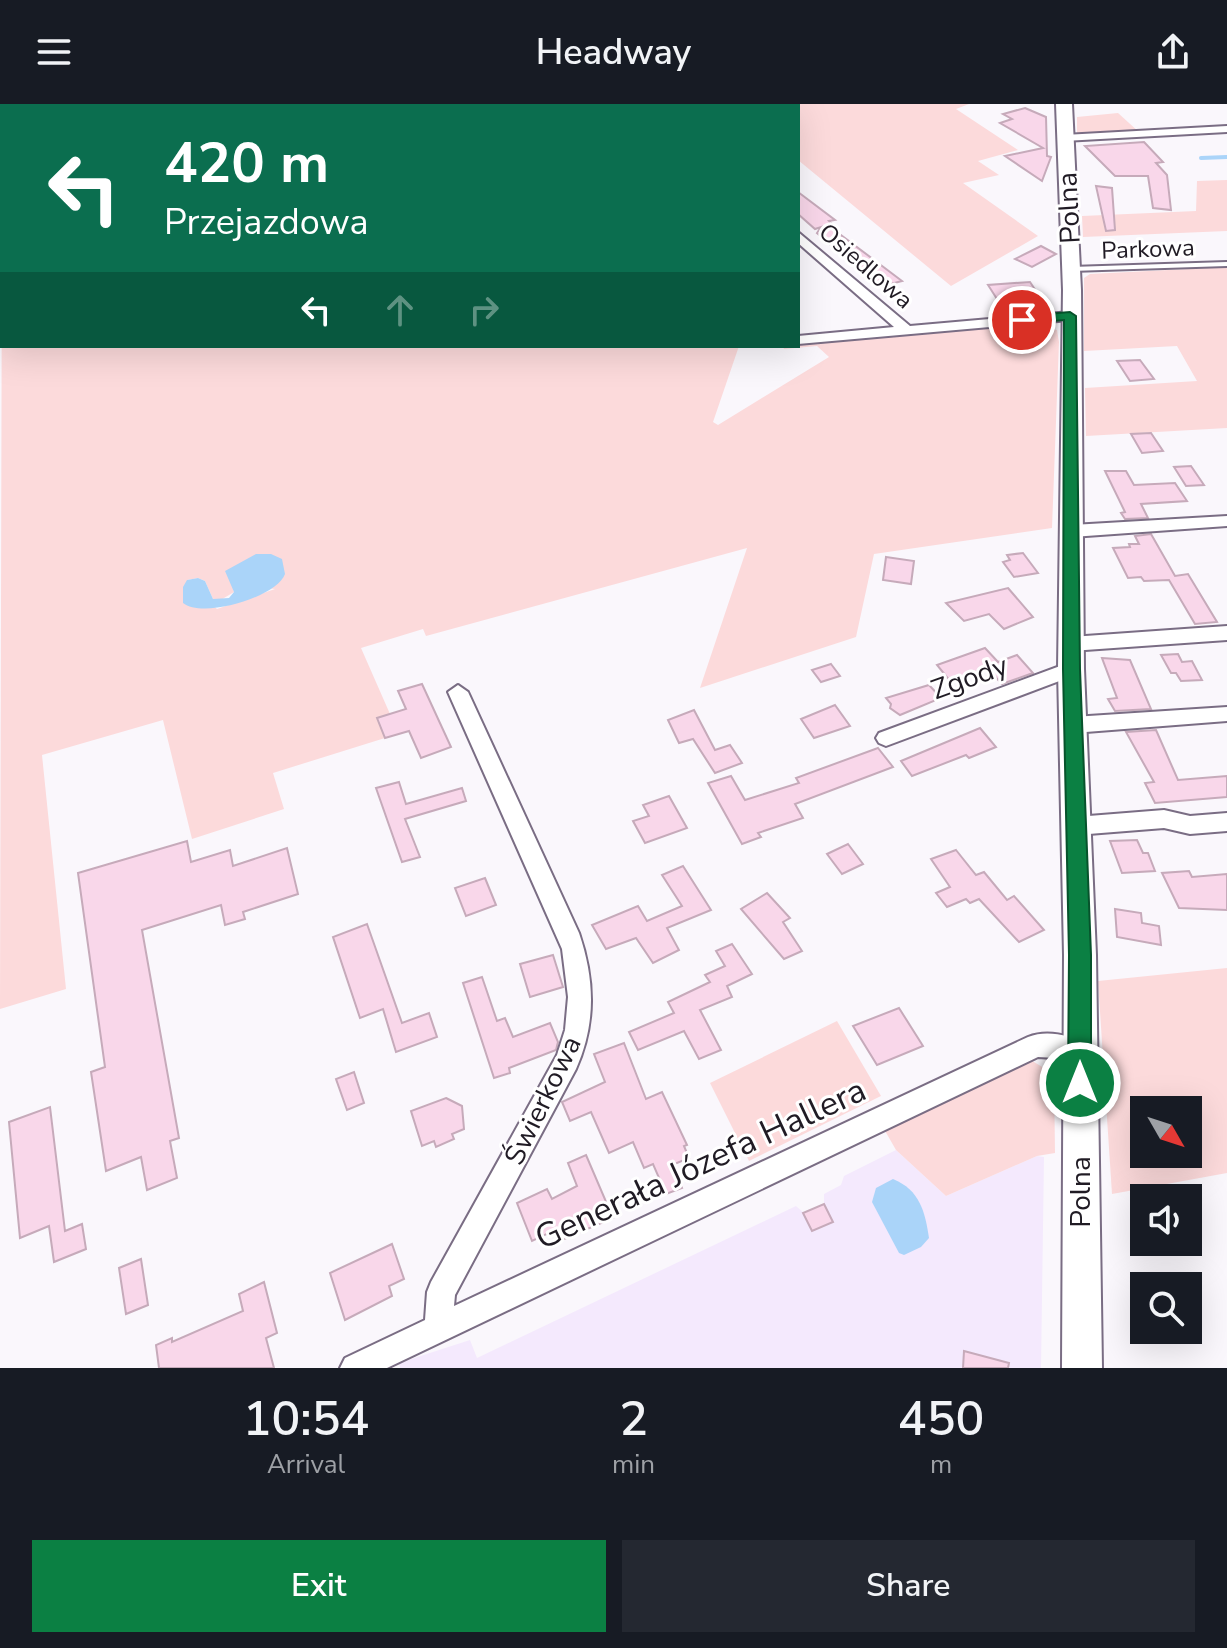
<!DOCTYPE html>
<meta charset="utf-8">
<style>
body{margin:0;font-family:"Nunito Sans",sans-serif;background:#242831;color:#f1f3f6;height:100vh;display:flex;flex-direction:column;font-size:30px;white-space:nowrap}
*{box-sizing:border-box;margin:0}
p{font-size:26px;color:#9ea1a6}
.icon{flex:none;width:44px;height:44px;fill:none;stroke:currentColor;stroke-width:2;stroke-linecap:round;stroke-linejoin:round}
.map{position:relative;height:1264px;overflow:hidden}
.side{display:flex;flex-direction:column;background:#171b24;flex:1}
.side>*{flex:none}
.banner{position:absolute;left:0px;top:0px;width:800px;height:244px;box-shadow:0 8px 32px #0002;background:#0b6e4f;color:#fff;overflow:hidden}
.needle{width:52px;rotate:129deg}
.buttons{position:absolute;left:1130px;top:992px;display:grid;gap:16px}
.buttons a{display:grid;place-items:center;width:72px;height:72px;border-radius:0px;background:#171b24;box-shadow:0 8px 32px #0002;font-size:40px}
.pin{position:absolute;display:grid;place-items:center;width:68px;height:68px;color:#fff;margin:-34px;border:4px solid #fff;border-radius:50%;box-shadow:0 2px 8px #0007}
.me{position:absolute;width:88px;margin:-44px;rotate:0deg;stroke-linejoin:round;filter:drop-shadow(0 0 6px #0008)}
.turn{display:flex;align-items:center;gap:28px;height:168px;padding:0 32px;font-size:36px}
.turn .icon{width:104px;height:104px;stroke-width:2.5}
.turn b{display:block;font-size:56px;line-height:68px}
.lanes{display:flex;align-items:center;height:76px;padding:0 32px;background:#0003;justify-content:center;gap:40px;direction:ltr}
.lanes .off{opacity:.35}
.eta{display:flex;justify-content:space-evenly;align-items:center;height:136px;text-align:center}
.eta b{font-size:48px;font-weight:600;line-height:56px}
.action{display:flex;gap:16px;margin-top:auto;padding:16px 32px}
.action a{flex:1;height:92px;border-radius:0px;background:#0b8043;color:#fff;font-size:32px;font-weight:600;line-height:92px;text-align:center}
.action a+a{background:#242831;color:#f1f3f6}
header{display:flex;justify-content:space-between;align-items:center;height:104px;padding:0 32px;background:#171b24;font-size:36px;font-weight:600}
.map>svg:first-child{display:block}
.built{fill:#f4e9fd}
.green{fill:#fcdadb;fill-rule:evenodd}
.water{fill:#aad4f9}
.lines{fill:none;stroke-linecap:round;stroke-linejoin:round}
.stream{stroke:#aad4f9;stroke-width:4}
.building{fill:#f9d7ea;stroke:#c6aaba;stroke-width:2}
.lane-casing{stroke:#7a6d84;stroke-width:4}
.street-casing{stroke:#7a6d84;stroke-width:4}
.secondary-casing{stroke:#7a6d84;stroke-width:4}
.lane{fill:#fff;fill-rule:evenodd}
.street{fill:#fff;fill-rule:evenodd}
.secondary{fill:#fff;fill-rule:evenodd}
.route{fill:#0b8043;stroke:#07532c;stroke-width:2}
.labels{text-anchor:middle;stroke-width:6;stroke-linejoin:round;paint-order:stroke}
.far-street-label{font-size:24px;fill:#201b24;stroke:#fff}
.street-label{font-size:28px;fill:#201b24;stroke:#fff}
.near-street-label{font-size:34px;fill:#201b24;stroke:#fff}
</style>
<header><svg class="icon" aria-label="menu" viewBox="0 0 24 24"><path d="M4 6h16M4 12h16M4 18h16"/></svg>Headway<svg class="icon" aria-label="share" viewBox="0 0 24 24"><path d="M12 15V3M7 8l5-5 5 5M5 13v7h14v-7"/></svg></header>
<div class="map">
<svg width="1227" height="1264" viewBox="0 0 1227 1264">
<rect width="100%" height="100%" fill="#faf7fc"/>
<!-- built -->
<path class="built" d="M896,1046L946,1092L1037,1052L1044,1053L1041,1264H400L399,1259L470,1236L477,1254L796,1102L804,1109L824,1100V1090L841,1081L844,1072Z"/>
<!-- green -->
<g class="green">
<path d="M769,0H969L956,5L1018,46L978,57L999,71L963,79L1038,132L951,182L798,56V2H758Z"/>
<path d="M1118,9L1140,29L1077,30V13Z"/>
<path d="M1227,76V127L1083,133L1082,112L1196,107L1197,77Z"/>
<path d="M2,103V242H739L713,318L718,321L829,253L817,242L784,245L783,242L865,231L1037,220L1057,226L1059,238L1052,424L874,450L856,533L700,584L747,444L426,532L423,525L361,544L390,610L377,614L385,634L273,669L284,705L192,735L163,616L42,651L66,885L0,905ZM198,474L205,477L213,495L219,497L234,488L232,480L275,485L217,505L187,476Z"/>
<path d="M1227,163V324L1086,332L1085,284L1197,277L1177,242L1084,247V174L1090,170Z"/>
<path d="M1227,864V1069L1112,1090L1098,877ZM1188,1006V1050H1144V1006Z"/>
<path d="M837,917L881,992L749,1057L710,979Z"/>
<path d="M1029,955L1054,970L1055,1049L1037,1052L946,1092L896,1046L884,1025Z"/>
</g>
<!-- water -->
<g class="water">
<path d="M256,450H271L282,455L285,470C277,493 203,515 183,499V483L187,476L198,474L205,477L213,495L229,494L234,488L225,467Z"/>
<path d="M893,1075C920,1086 925,1108 929,1134L921,1143L904,1151L899,1149L872,1098L876,1084Z"/>
</g>
<g class="lines">
<!-- stream -->
<path class="stream" d="M1201,54L1227,53"/>
</g>
<!-- building -->
<g class="building">
<path d="M1025,4L1046,13L1047,52L1051,53L1042,77L1005,52L1043,44L1000,19L1012,15L1003,10Z"/>
<path d="M1144,38L1163,58L1156,59L1167,71L1171,106L1153,104L1148,72H1115L1085,42Z"/>
<path d="M1096,82L1112,84L1115,126L1106,127Z"/>
<path d="M798,88L835,116L829,117L833,121L829,122L902,177L879,183L817,129L821,123L815,125L798,110Z"/>
<path d="M1041,142L1056,150L1032,163L1015,155Z"/>
<path d="M1030,178L1040,193L997,195L988,181Z"/>
<path d="M1140,256L1154,275L1130,277L1117,257Z"/>
<path d="M1151,329L1163,347L1142,349L1131,330Z"/>
<path d="M1191,362L1204,381L1186,382L1174,363Z"/>
<path d="M1105,367H1126L1134,381L1175,379L1187,397L1141,400L1148,414L1125,415L1121,409L1125,408Z"/>
<path d="M1151,430L1175,472L1188,470L1217,518L1195,520L1169,476L1144,477L1141,473L1128,474L1113,444L1130,443L1129,440H1139L1135,432Z"/>
<path d="M1023,449L1038,469L1014,473L1003,458L1010,456L1007,451Z"/>
<path d="M886,453L914,457L911,480L883,476Z"/>
<path d="M1008,484L1033,513L1004,525L989,510L964,517L946,499Z"/>
<path d="M985,544L998,558L1017,551L1033,569L1002,580L987,564L950,577L937,561Z"/>
<path d="M1178,550L1182,558L1192,557L1202,576L1181,577L1176,569H1171L1161,551Z"/>
<path d="M1102,554L1130,556L1151,605L1115,607L1108,595L1117,594Z"/>
<path d="M831,560L840,572L821,578L812,566Z"/>
<path d="M422,580L451,643L421,654L409,627L385,634L377,614L406,605L398,587Z"/>
<path d="M929,581L941,594L900,611L890,604L891,600L886,594Z"/>
<path d="M835,601L850,622L814,634L801,615Z"/>
<path d="M694,606L715,646L730,641L742,659L715,669L693,635L679,639L668,616Z"/>
<path d="M980,624L996,643L969,654L966,651L912,672L901,657Z"/>
<path d="M1156,626L1178,676L1227,672V693L1155,699L1145,679L1154,678L1126,628Z"/>
<path d="M878,644L893,663L795,700L803,714L758,729L761,733L742,740L708,679L731,672L745,696L799,679L796,674Z"/>
<path d="M399,678L406,700L462,684L466,697L405,715L420,753L402,758L376,684Z"/>
<path d="M669,692L687,724L645,739L633,717L649,712L643,701Z"/>
<path d="M1137,736L1143,749H1148L1155,767L1122,769L1110,737Z"/>
<path d="M187,737L191,758L230,746L233,762L287,744L298,790L243,808L245,815L225,821L221,801L142,826L179,1034L170,1037L177,1074L147,1086L141,1053L106,1067L91,968L105,963L78,769Z"/>
<path d="M848,740L863,760L842,770L827,750Z"/>
<path d="M956,746L976,771L984,768L1007,796L1014,792L1044,826L1019,838L979,795L970,799L966,795L947,803L936,789L950,783L931,755Z"/>
<path d="M683,762L711,806L667,824L679,846L653,859L636,834L606,845L592,821L638,802L647,817L682,802L662,771Z"/>
<path d="M1189,767L1192,773L1227,770V806L1179,804L1162,769Z"/>
<path d="M485,774L496,801L466,812L455,784Z"/>
<path d="M767,789L790,814L783,818L802,847L784,855L741,805Z"/>
<path d="M1115,805L1141,809L1142,819L1159,822L1161,841L1117,833Z"/>
<path d="M367,820L402,919L429,909L437,933L396,948L383,905L360,914L333,833Z"/>
<path d="M732,840L752,870L727,882L732,893L700,906L721,946L699,955L684,927L638,946L629,928L674,909L668,898L710,878L705,871L725,862L716,847Z"/>
<path d="M553,851L563,883L530,893L520,860Z"/>
<path d="M482,873L497,917L505,914L513,933L550,919L558,938L556,946L509,964L510,969L494,974L463,879Z"/>
<path d="M899,904L923,942L877,961L853,922Z"/>
<path d="M624,939L646,995L662,988L687,1041L684,1042L689,1054L672,1061L682,1084L666,1090L653,1060L644,1064L633,1038L609,1049L591,1008L570,1017L562,998L605,978L594,950Z"/>
<path d="M354,968L364,999L347,1006L336,975Z"/>
<path d="M446,994L462,1002L464,1025L452,1030L454,1035L436,1043L434,1037L422,1042L411,1007Z"/>
<path d="M50,1003L65,1127L82,1120L86,1145L54,1158L49,1122L20,1134L9,1018Z"/>
<path d="M586,1051L613,1114L562,1136L557,1125L532,1137L517,1099L547,1085L552,1095L577,1082L568,1059Z"/>
<path d="M824,1100L833,1118L812,1127L803,1109Z"/>
<path d="M392,1140L404,1175L389,1182L392,1192L345,1216L330,1169Z"/>
<path d="M141,1155L148,1201L126,1210L119,1164Z"/>
<path d="M264,1178L277,1229L266,1234L274,1264H159L156,1241L172,1234V1238L243,1207L239,1190Z"/>
<path d="M964,1247L1009,1259L1008,1264H963Z"/>
</g>
<g class="lines">
<!-- lane casing -->
<g class="lane-casing">
<path id="lane" d="M1227,158V162L1071,167L1068,165L1071,163Z"/>
</g>
<!-- street casing -->
<g class="street-casing">
<g id="street">
<path d="M1227,22V28L1064,37L1058,34L1064,31Z"/>
<rect x="0" y="26" width="2" height="6"/>
<path d="M798,128L910,222L1070,208L1077,212L1070,216L798,240V232L894,223L798,139Z"/>
<path d="M1227,412V422L1072,433L1063,427L1072,421Z"/>
<path d="M1227,522V536L1071,547L1062,540L1071,533Z"/>
<path d="M1071,558L1081,565L1078,570L886,642L879,639L876,634L879,629Z"/>
<path d="M458,581L468,588L579,829C595,876 596,920 576,965L455,1191L454,1202L1028,933C1048,925 1069,932 1088,939L1091,947L1088,955C1074,960 1054,953 1038,953L387,1264H340L345,1254L425,1216L427,1188L431,1178L557,951L565,926L568,893L562,845L448,588Z"/>
<path d="M1227,603V617L1073,629L1066,626L1063,621L1066,616L1073,613Z"/>
<path d="M1164,706L1190,712L1227,709V727L1190,730L1164,724L1076,731L1068,728L1065,722L1068,716L1076,713Z"/>
</g>
</g>
<!-- secondary casing -->
<g class="secondary-casing">
<path id="secondary" d="M1056,0H1072L1081,186L1084,565L1096,851L1102,1264H1062L1064,851L1058,565L1063,186Z"/>
</g>
<!-- lane -->
<use href="#lane" class="lane"/>
<!-- street -->
<use href="#street" class="street"/>
<!-- secondary -->
<use href="#secondary" class="secondary"/>
</g>
<!-- route -->
<path class="route" d="M1070,208L1076,212L1080,565L1091,851V979L1088,986L1080,990L1072,986L1068,979L1069,851L1063,565L1064,216L1022,220L1016,216L1022,212Z"/>
<g class="labels">
<!-- far-street labels -->
<g class="far-street-label">
<text transform="translate(1148 145) rotate(-2)" y="8">Parkowa</text>
<text transform="translate(866 162) rotate(41)" y="8">Osiedlowa</text>
</g>
<!-- street labels -->
<g class="street-label">
<text transform="translate(1068 104) rotate(-93)" y="10">Polna</text>
<text transform="translate(969 573) rotate(-20)" y="10">Zgody</text>
<text transform="translate(542 996) rotate(-64)" y="10">Świerkowa</text>
<text transform="translate(1080 1088) rotate(-90)" y="10">Polna</text>
</g>
<!-- near-street labels -->
<g class="near-street-label">
<text transform="translate(700 1059) rotate(-25)" y="12">Generała Józefa Hallera</text>
</g>
</g>
</svg>
<div class="buttons">
<a><svg class="needle" viewBox="-14 -14 28 28"><path d="M0-13l5 13h-10z" fill="#e53935"/><path d="M0 13l5-13h-10z" fill="#9ea1a6"/></svg></a>
<a><svg class="icon" aria-label="sound" viewBox="0 0 24 24"><path d="M4 9h4l5-4v14l-5-4H4zM17 9q2 3 0 6"/></svg></a>
<a><svg class="icon" aria-label="search" viewBox="0 0 24 24"><circle cx="10" cy="10" r="6"/><path d="M15 15l6 6"/></svg></a>
</div>
<div class="pin" style="left:1022px;top:216px;background:#d93025"><svg class="icon" aria-label="arrive" viewBox="0 0 24 24"><path d="M6 21V4h12l-3 4 3 4H6"/></svg></div>
<svg class="me" style="left:1080px;top:979px" viewBox="-20 -20 40 40"><circle r="17" fill="#0b8043" stroke="#fff" stroke-width="3"/><path d="M0-11L8 9 0 5-8 9z" fill="#fff"/></svg>
<div class="banner">
<div class="turn"><svg class="icon" aria-label="left" viewBox="0 0 24 24"><path d="M17 20v-9H6M10 6l-5 5 5 5"/></svg><div><b>420 m</b>Przejazdowa</div></div>
<div class="lanes"><svg class="icon" aria-label="left" viewBox="0 0 24 24"><path d="M17 20v-9H6M10 6l-5 5 5 5"/></svg><svg class="icon off" aria-label="ahead" viewBox="0 0 24 24"><path d="M12 20V5M6 11l6-6 6 6"/></svg><svg class="icon off" aria-label="right" viewBox="0 0 24 24"><path d="M7 20v-9h11M14 6l5 5-5 5"/></svg></div>
</div>
</div>
<section class="side">
<div class="eta">
<div><b>10:54</b><p>Arrival</p></div>
<div><b>2</b><p>min</p></div>
<div><b>450</b><p>m</p></div>
</div>
<div class="action"><a>Exit</a><a>Share</a></div>
</section>
